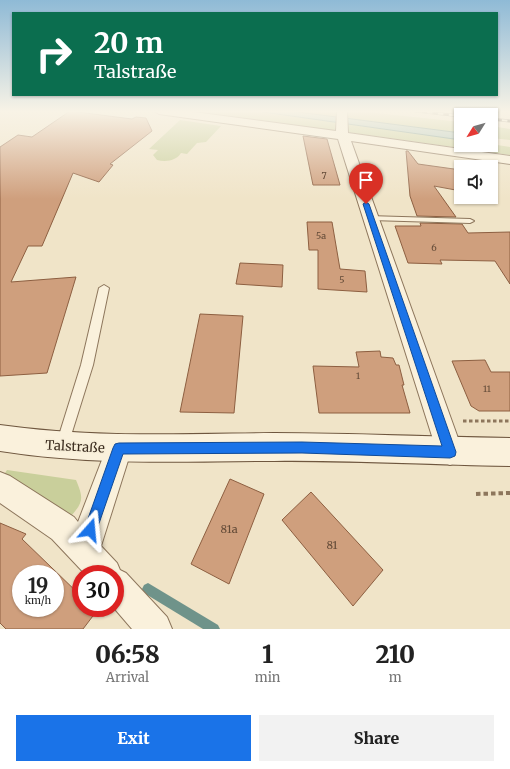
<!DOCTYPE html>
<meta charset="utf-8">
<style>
body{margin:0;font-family:Merriweather,serif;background:#f2f2f2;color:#222;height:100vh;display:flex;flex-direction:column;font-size:15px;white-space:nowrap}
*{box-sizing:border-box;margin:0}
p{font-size:13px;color:#767676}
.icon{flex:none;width:22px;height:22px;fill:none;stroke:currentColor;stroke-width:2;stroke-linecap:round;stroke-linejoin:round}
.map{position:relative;height:629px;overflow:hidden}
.drawer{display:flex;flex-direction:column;background:#fff;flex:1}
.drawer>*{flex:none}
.hud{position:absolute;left:12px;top:12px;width:486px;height:84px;border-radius:0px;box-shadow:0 1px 3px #0004;background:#0b6e4f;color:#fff;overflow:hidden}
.needle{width:26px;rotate:233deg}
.controls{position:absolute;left:454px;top:108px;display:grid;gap:8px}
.controls a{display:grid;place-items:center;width:44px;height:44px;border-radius:0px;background:#fff;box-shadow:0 1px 3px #0004;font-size:20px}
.speed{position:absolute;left:12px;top:565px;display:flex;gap:8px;font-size:20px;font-weight:700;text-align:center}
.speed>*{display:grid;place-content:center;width:52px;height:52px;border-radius:50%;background:#fff;box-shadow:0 1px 3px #0004;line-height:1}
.speed small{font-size:10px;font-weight:400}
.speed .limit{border:6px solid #d22;background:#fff;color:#111}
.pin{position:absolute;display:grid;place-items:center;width:34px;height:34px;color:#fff;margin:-41px -17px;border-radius:50% 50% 50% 0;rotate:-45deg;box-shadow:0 0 4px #0007}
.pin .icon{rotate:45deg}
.me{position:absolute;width:44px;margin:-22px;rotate:18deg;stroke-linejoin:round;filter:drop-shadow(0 0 3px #0008)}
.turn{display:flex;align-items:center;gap:14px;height:84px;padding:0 16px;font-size:18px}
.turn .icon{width:52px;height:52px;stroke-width:2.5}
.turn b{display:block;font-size:28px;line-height:34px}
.eta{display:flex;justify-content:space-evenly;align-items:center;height:68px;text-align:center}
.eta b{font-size:24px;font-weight:800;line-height:28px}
.button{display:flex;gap:8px;margin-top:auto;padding:8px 16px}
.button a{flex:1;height:46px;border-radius:0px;background:#1a73e8;color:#fff;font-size:16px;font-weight:800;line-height:46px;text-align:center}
.button a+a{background:#f2f2f2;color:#222}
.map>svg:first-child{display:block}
.green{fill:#c9cf9b}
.water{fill:#a9c4bc;stroke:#6f938a}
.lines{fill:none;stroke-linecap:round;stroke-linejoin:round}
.stream{fill:#6f938a;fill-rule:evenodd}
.building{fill:#cf9f7d;stroke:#8d5f41;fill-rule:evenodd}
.service-casing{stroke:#8d765c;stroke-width:2}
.minor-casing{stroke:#8d765c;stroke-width:2}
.secondary-casing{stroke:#6f573f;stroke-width:2}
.path-far1{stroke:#8d765c;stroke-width:3;stroke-dasharray:3.5 2.5;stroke-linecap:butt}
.path{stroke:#8d765c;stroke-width:4;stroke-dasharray:4.5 3;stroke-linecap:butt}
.service{fill:#faf1dc;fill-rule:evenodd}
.minor{fill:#faf1dc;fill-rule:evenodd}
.secondary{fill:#faf1dc;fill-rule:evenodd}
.rail-casing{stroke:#3d2e20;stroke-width:3}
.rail{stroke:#f7eed8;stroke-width:2;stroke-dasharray:5.5;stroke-linecap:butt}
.route{fill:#1a73e8;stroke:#114b97}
.labels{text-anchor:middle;stroke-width:3;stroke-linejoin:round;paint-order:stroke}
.number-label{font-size:9px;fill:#624a37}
.near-number-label{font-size:11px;fill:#624a37}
.near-street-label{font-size:13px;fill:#3d2e20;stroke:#f7eed8}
</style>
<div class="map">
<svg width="510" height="629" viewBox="0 0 510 629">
<rect width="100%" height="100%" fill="#f0e4c8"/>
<!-- green -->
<g class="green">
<path d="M195,111H256L282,115L461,140V145L491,144L510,147V155Z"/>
<path d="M290,111H357L461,122V133Z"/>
<path d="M180,120L221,126L206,142L197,143L187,154L181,153C176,161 166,162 157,160L153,155L158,150L149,149Z"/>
<path d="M491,126L510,129V140L491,138Z"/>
<path d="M7,470L76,480C83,497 84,501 72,515L42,506L5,473Z"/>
</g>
<!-- water -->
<path class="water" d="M256,111H290L461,133V140Z"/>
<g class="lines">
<!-- stream -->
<path class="stream" d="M148,583L218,625L220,629H203L144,593L142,589L144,585Z"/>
</g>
<!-- building -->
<g class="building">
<path d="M70,111L132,119L136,117L146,118L152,131L110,164L113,165L99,182L73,173L42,246H28L11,282L76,277L47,373L0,376V147L18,135L32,137Z"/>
<path d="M303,136L327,139L340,185H313Z"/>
<path d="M406,151H408L418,164L461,170V191L434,186L456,217L417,216L410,196Z"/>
<path d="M307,222H332L340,269L365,271L367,292L318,289V250H309Z"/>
<path d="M420,223L462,224L468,233L510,232V284L495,261L440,260L442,264L408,263L395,226H421Z"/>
<path d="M240,263L283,265L282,287L236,284Z"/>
<path d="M200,314L243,316L234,413L180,412Z"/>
<path d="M380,351L381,357L393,358L396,365H399L404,385H402L410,413H319L313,366L359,367L356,352Z"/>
<path d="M485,360L491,372H510V411H479L471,406L452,361Z"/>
<path d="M230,479L264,494L229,584L191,564Z"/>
<path d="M311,492L383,570L353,606L282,520Z"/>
<path d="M0,523L26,534L22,539L81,596V608H99L83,629H6L0,623ZM21,574H55V608H21Z"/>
</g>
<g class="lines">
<!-- service casing -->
<g class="service-casing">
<g id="service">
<path d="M368,216L470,219L474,221L470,223L371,220H368Z"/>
<path d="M104,285L109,288L93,365L68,445L67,449L62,451L57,449L56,445L81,365L99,288Z"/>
</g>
</g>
<!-- minor casing -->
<g class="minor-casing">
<g id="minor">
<path d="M154,111H186L336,131L337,111H347L348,133L510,156V164L351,141L463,452L459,461L450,465L441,461L437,452L338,139L159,114Z"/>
<path d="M119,436L128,439L132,448L101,546L117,563L120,570L126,573L167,617L172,629H132L114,608L115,574H85L52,539L0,503V472L10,476L74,517L78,522L110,439Z"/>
</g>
</g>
<!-- secondary casing -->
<g class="secondary-casing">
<path id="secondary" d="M0,425C92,438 182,434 274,433C353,433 431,437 510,438V466C431,465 353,460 274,461C180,461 94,466 0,451Z"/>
</g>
<!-- path-far1 -->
<path class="path-far1" d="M463,421H510"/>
<!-- path -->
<path class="path" d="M476,494L510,493"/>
<!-- service -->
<use href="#service" class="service"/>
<!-- minor -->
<use href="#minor" class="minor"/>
<!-- secondary -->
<use href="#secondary" class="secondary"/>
<!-- rail casing -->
<g class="rail-casing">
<g id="rail">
<path d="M416,111L461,116"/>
<path d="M491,119L510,121"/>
</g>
</g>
<!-- rail -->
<use href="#rail" class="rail"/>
</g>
<!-- sky -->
<linearGradient id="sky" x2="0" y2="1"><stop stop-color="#8fbad6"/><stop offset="0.56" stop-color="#f8f3e6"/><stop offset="1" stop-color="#f8f3e6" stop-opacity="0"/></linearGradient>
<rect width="510" height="199" fill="url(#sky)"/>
<!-- route -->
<path class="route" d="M366,202L369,204L456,452L455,456L450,458L302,453L123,454L95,535L90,537L86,535L84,530L113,448L115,444L119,443L302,442L442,446L363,204Z"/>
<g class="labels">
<!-- number labels -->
<g class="number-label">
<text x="324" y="179">7</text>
<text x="321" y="239">5a</text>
<text x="434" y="251">6</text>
<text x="342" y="283">5</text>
<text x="358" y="379">1</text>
<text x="487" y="392">11</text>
</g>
<!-- near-number labels -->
<g class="near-number-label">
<text x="229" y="533">81a</text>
<text x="332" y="549">81</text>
</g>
<!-- near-street labels -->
<g class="near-street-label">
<text transform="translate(75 446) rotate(3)" y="5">Talstraße</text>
</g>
</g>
</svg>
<div class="controls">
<a><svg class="needle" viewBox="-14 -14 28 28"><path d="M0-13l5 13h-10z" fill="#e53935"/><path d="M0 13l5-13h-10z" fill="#767676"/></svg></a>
<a><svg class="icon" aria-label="sound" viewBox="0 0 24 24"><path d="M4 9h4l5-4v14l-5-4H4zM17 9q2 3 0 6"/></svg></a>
</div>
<div class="speed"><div>19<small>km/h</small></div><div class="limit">30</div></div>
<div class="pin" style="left:366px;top:204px;background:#d93025"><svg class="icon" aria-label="arrive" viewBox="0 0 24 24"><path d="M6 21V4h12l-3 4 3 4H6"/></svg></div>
<svg class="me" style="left:90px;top:530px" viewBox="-20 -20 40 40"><path d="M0-17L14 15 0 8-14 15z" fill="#1a73e8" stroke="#fff" stroke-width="4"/></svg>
<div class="hud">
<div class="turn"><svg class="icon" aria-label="right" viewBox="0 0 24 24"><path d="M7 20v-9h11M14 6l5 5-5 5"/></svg><div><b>20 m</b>Talstraße</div></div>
</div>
</div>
<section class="drawer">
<div class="eta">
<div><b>06:58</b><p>Arrival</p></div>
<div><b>1</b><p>min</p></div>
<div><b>210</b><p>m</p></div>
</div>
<div class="button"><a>Exit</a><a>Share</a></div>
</section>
